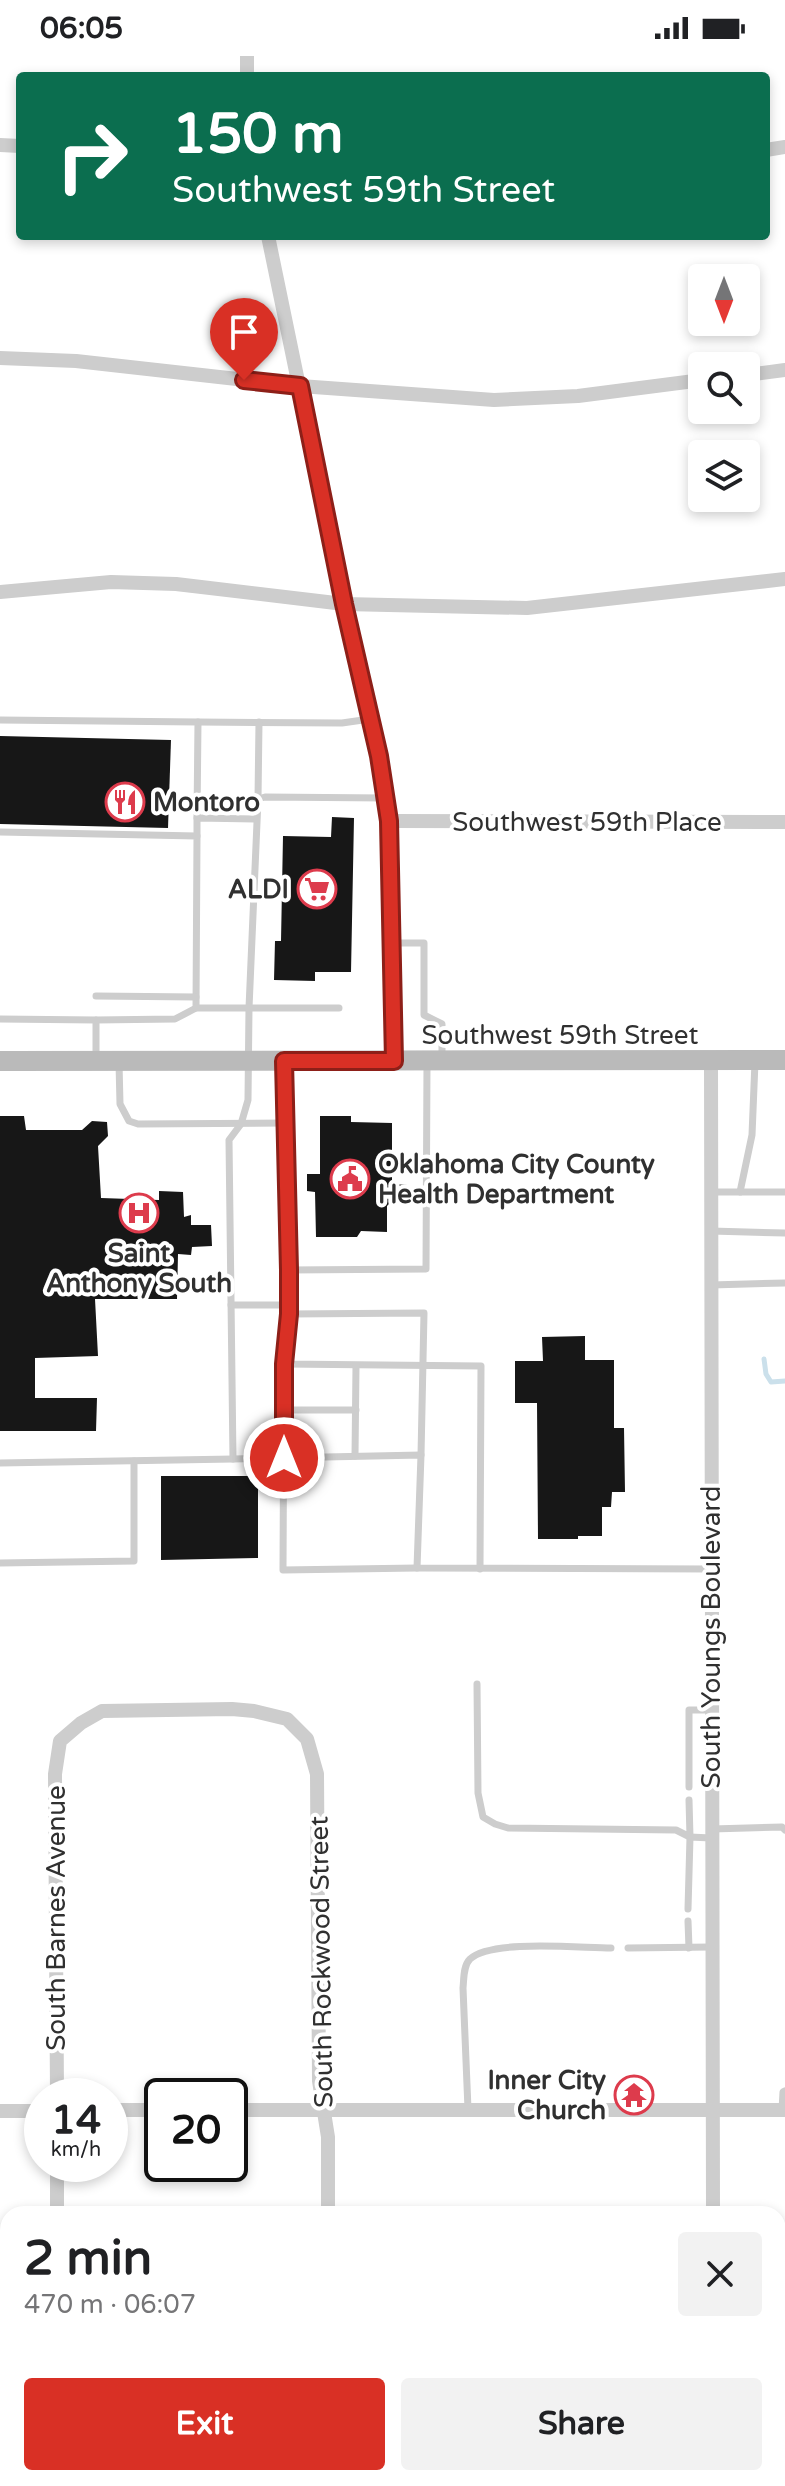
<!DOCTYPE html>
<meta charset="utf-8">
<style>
body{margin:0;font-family:"Varela Round",sans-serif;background:#f2f2f2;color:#202124;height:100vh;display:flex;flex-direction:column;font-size:30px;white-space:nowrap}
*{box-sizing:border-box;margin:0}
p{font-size:26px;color:#757577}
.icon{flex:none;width:44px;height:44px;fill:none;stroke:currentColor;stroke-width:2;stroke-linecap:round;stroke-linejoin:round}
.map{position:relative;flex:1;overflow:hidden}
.drawer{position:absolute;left:0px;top:2150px;width:786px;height:280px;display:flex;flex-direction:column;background:#fff;border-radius:24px 24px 0 0;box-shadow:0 4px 12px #0003}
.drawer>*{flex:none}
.banner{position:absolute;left:16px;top:16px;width:754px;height:168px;border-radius:8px;box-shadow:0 4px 12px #0003;background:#0b6e4f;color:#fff;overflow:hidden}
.needle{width:52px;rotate:180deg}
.controls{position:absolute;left:688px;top:208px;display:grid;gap:16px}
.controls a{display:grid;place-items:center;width:72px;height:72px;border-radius:8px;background:#fff;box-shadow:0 4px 12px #0003;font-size:40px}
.speed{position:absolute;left:24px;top:2022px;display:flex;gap:16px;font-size:40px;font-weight:700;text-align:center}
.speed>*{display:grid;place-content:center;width:104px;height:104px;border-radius:50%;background:#fff;box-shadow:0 4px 12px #0003;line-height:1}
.speed small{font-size:20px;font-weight:400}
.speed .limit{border:4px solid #111;border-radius:12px;background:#fff;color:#111}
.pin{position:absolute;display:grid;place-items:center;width:68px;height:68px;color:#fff;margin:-82px -34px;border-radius:50% 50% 50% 0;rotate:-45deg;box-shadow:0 0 8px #0007}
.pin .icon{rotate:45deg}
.me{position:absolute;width:88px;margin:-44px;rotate:0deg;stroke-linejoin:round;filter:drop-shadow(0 0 6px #0008)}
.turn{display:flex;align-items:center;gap:28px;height:168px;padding:0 24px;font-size:36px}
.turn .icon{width:104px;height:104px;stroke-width:2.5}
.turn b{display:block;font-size:56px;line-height:68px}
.round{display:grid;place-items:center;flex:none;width:84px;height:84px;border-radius:8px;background:#f2f2f2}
.summary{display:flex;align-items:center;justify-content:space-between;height:136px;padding:0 24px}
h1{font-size:48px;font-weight:700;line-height:60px}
.button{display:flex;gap:16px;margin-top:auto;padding:16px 24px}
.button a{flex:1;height:92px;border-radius:8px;background:#d93025;color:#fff;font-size:32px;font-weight:700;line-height:92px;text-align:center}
.button a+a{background:#f2f2f2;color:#202124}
.status{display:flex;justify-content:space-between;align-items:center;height:56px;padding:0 40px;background:#fff;direction:ltr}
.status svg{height:22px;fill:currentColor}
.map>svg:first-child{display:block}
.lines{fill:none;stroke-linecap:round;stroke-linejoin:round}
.stream{stroke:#cbe0eb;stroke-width:5}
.building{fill:#171717}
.lane{stroke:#cdcdcd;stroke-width:7}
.street{stroke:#cdcdcd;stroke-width:14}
.secondary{stroke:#bababa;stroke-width:20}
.route-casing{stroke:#8d1f18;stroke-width:20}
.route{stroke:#d93025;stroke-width:14}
.labels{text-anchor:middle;stroke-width:8;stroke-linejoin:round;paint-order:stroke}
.poi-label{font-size:26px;font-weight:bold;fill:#303030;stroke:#fff;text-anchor:start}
.street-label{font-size:26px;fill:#303030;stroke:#fff}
</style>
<div class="status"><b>06:05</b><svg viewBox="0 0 49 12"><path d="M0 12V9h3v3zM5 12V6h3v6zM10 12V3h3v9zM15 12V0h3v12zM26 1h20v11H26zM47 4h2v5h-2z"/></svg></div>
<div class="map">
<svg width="785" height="2430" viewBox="0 0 785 2430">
<rect width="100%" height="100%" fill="#fff"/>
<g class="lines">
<!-- stream -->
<path class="stream" d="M764,1303L766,1318L771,1326L785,1325"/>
</g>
<!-- building -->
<g class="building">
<path d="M0,680L171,684L168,772L0,768Z"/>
<path d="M332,761L354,762L351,916H315V925L274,924L275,885H281L283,780L331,781Z"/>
<path d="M0,1060H24L26,1074H82L92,1065L107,1066L108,1080L98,1090L101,1142L159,1144V1135L183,1136L184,1161L191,1159V1169H211L212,1190L192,1191L191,1199L178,1198L177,1243H95L98,1300L35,1302V1342H97L96,1375H0Z"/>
<path d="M320,1060H351V1066L392,1067V1128L407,1129L387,1150V1176L361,1175L357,1181H316L315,1136L307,1135V1118H320Z"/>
<path d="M585,1280V1304H614V1372H624L625,1436H612L611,1451H602V1480H578V1483H538L537,1347H515V1305H543L542,1281Z"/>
<path d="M161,1420H258V1502L161,1504Z"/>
</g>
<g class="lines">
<!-- lane -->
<g class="lane">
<path d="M0,664L198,666L197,762"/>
<path d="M198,666L342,667L370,663"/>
<path d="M258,743L259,666"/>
<path d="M0,776L197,780L196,952L175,963L96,964"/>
<path d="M197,780V762L255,763"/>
<path d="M391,887H424V959L442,968V1001"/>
<path d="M96,940L196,941"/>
<path d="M196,952H249L258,743L265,741L385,742"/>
<path d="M339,952H249L248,1044L241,1068L229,1084L233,1403L421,1399L417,1512L711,1513"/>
<path d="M0,963L96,964V1003"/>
<path d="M119,1007L120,1048L129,1065L138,1068L286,1067"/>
<path d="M284,1007L289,1214L426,1213L427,1006"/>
<path d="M711,1136H785"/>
<path d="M740,1136L752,1079L755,1006"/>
<path d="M711,1175L785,1177"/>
<path d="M711,1229L785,1227"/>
<path d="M231,1249H288L289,1214"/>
<path d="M288,1249L284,1308L481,1310L480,1513"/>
<path d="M289,1258L424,1257L421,1399"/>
<path d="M284,1308L283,1514L417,1512"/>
<path d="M284,1354H356"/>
<path d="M355,1400L356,1310"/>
<path d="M0,1407L233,1403"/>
<path d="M0,1507L134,1505V1405"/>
<path d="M477,1628L478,1737L483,1761L495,1768L508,1772L676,1774L690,1781L689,1744"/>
<path d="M689,1731V1654H711"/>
<path d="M712,1773L782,1771L785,1774"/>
<path d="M688,1853L690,1781L711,1782"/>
<path d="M688,1865L689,1892"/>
<path d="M628,1892L711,1891"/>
<path d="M468,2053L463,1932C464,1923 463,1910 470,1903C491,1883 580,1892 611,1892"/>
<path d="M782,2054L783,2036L785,2035"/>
</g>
<!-- street -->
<g class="street">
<path d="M247,0V20"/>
<path d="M0,89L20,90"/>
<path d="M766,94L785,91"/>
<path d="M268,180L344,548L379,700L389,765L394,1005"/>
<path d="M0,302L76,305L300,330L494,344L578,340L702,324"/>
<path d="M746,319L785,314"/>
<path d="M0,536L111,526L176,528L344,548L527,552L785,523"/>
<path d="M389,765L785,766"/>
<path d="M711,1005L713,2158"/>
<path d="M57,2040L55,1718L60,1685L81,1667L102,1655L232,1653L254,1655L287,1663L307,1683L317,1718L319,2025L328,2081V2158"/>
<path d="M110,2054H162"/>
<path d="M230,2054H785"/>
<path d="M0,2055H42"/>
<path d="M57,2158V2108"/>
<path d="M323,2422V2430"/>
<path d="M56,2430L57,2422"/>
<path d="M714,2430V2422"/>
</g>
<!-- secondary -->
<path class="secondary" d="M0,1005L785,1004"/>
</g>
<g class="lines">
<!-- route casing -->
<g class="route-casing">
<path id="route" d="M244,324L300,330L344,548L379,700L389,765L394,1005H284L289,1214V1258L284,1308V1402"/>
</g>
<!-- route -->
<use href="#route" class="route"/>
</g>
<!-- icons -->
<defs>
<g id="restaurant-ring" transform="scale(2)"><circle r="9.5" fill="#fff" stroke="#dd3b4c" stroke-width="1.5"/><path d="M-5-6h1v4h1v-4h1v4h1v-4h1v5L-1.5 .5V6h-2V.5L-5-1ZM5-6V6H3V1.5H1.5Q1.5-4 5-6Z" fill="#dd3b4c"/></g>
<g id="supermarket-ring" transform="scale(2)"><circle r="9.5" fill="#fff" stroke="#dd3b4c" stroke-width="1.5"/><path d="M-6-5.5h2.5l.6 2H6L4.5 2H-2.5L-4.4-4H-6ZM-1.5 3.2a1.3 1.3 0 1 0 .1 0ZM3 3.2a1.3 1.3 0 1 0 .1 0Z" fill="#dd3b4c"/></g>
<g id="civic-ring" transform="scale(2)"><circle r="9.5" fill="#fff" stroke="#dd3b4c" stroke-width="1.5"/><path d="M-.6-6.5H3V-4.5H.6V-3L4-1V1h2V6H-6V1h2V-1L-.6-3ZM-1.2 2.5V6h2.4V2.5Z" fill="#dd3b4c"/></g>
<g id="hospital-ring" transform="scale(2)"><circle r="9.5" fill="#fff" stroke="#dd3b4c" stroke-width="1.5"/><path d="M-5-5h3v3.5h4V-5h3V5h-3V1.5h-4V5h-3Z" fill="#dd3b4c"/></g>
<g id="temple-ring" transform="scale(2)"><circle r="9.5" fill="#fff" stroke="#dd3b4c" stroke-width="1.5"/><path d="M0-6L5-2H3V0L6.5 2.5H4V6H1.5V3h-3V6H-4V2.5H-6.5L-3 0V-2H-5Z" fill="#dd3b4c"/></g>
</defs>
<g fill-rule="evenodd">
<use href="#restaurant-ring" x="125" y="746"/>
<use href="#supermarket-ring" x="317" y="833"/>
<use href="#civic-ring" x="350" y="1123"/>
<use href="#hospital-ring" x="139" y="1157"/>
<use href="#temple-ring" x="634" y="2039"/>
</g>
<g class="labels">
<!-- poi labels -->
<g class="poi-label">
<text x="153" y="755">Montoro</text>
<text x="289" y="842" text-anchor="end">ALDI</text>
<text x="378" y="1117">Oklahoma City County<tspan x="378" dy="30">Health Department</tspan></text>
<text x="139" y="1206" text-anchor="middle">Saint<tspan x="139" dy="30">Anthony South</tspan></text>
<text x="606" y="2033" text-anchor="end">Inner City<tspan x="606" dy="30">Church</tspan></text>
</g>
<!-- street labels -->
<g class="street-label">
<text x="587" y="775">Southwest 59th Place</text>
<text x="560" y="988">Southwest 59th Street</text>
<text transform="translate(711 1581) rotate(-90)" y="9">South Youngs Boulevard</text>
<text transform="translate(56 1862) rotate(-90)" y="9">South Barnes Avenue</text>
<text transform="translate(321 1906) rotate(-91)" y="9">South Rockwood Street</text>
</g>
</g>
</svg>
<div class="controls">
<a><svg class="needle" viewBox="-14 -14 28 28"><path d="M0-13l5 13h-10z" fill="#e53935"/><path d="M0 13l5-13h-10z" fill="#757577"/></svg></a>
<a><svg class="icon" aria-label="search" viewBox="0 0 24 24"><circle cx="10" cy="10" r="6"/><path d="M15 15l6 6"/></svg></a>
<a><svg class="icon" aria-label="layers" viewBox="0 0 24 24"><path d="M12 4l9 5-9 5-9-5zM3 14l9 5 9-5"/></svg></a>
</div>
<div class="speed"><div>14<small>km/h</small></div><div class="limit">20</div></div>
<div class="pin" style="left:244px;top:324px;background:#d93025"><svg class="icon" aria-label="arrive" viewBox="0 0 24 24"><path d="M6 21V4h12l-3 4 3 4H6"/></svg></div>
<svg class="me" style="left:284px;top:1402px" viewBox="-20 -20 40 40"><circle r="17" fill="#d93025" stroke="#fff" stroke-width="3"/><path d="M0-11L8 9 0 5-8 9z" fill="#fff"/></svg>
<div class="banner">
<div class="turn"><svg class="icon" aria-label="right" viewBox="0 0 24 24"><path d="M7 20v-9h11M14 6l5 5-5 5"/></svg><div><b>150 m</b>Southwest 59th Street</div></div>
</div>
<section class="drawer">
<div class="summary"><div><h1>2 min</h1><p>470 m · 06:07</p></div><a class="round"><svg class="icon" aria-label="close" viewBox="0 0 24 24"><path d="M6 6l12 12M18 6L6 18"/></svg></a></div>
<div class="button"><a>Exit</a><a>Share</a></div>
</section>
</div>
